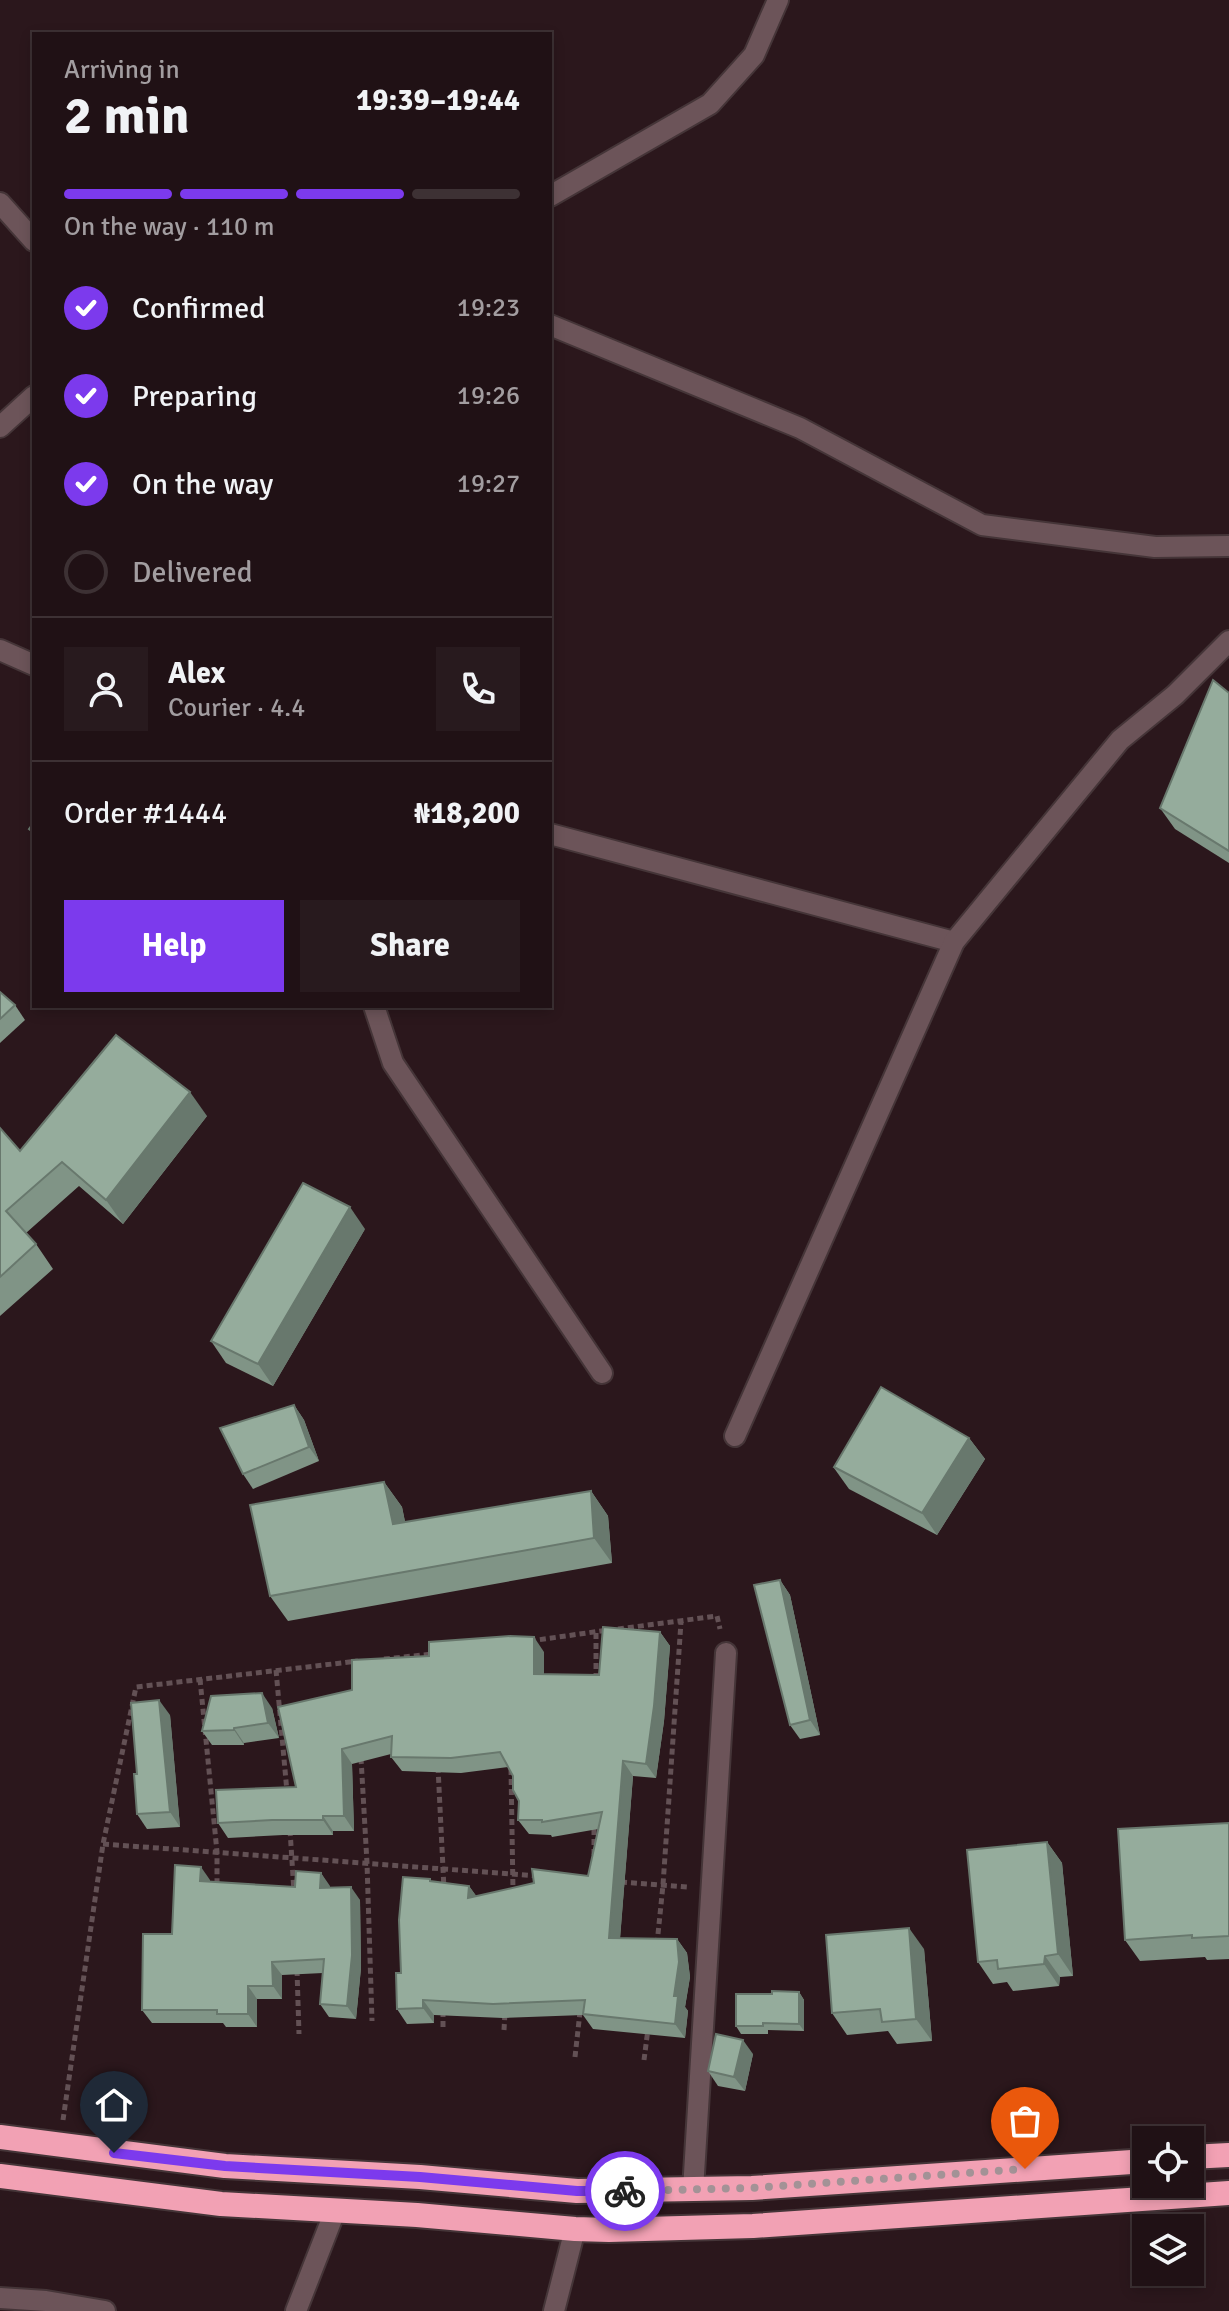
<!DOCTYPE html>
<html lang="en">
<head>
<meta charset="utf-8">
<style>
	body { margin:0; font-family:Signika,sans-serif; background:#281a1e; color:#f1f3f6; height:100vh; display:flex; flex-direction:column; font-size:30px; white-space:nowrap }
	* { box-sizing:border-box; margin:0 }
	p { font-size:26px; color:#a29da0 }
	.icon { flex:none; width:44px; height:44px; fill:none; stroke:currentColor; stroke-width:2; stroke-linecap:round; stroke-linejoin:round }
	.map { position:relative; flex:1; overflow:hidden }
	.panel { position:absolute; left:32px; top:32px; width:520px; height:976px; display:flex; flex-direction:column; background:#201115; border-radius:0px; box-shadow:0 4px 12px #0003,0 0 0 2px #3d3134 }
	.panel>* { flex:none }
	.controls { position:absolute; left:1132px; top:2126px; display:grid; gap:16px }
	.controls a { display:grid; place-items:center; width:72px; height:72px; border-radius:0px; background:#201115; box-shadow:0 4px 12px #0003,0 0 0 2px #3d3134; font-size:40px }
	.pin { position:absolute; display:grid; place-items:center; width:68px; height:68px; color:#fff; margin:-82px -34px; border-radius:50% 50% 50% 0; rotate:-45deg; box-shadow:0 0 8px #0007 }
	.pin .icon { rotate:45deg }
	.courier { position:absolute; display:grid; place-items:center; width:80px; height:80px; margin:-40px; border:6px solid #7c3aed; border-radius:50%; background:#fff; color:#222; box-shadow:0 2px 10px #0007 }
	.overview em { font-style:normal; font-weight:700 }
	.overview div { display:flex; flex-direction:column-reverse }
	.overview { display:flex; align-items:center; justify-content:space-between; height:136px; padding:0 32px }
	h1 { font-size:52px; font-weight:700; line-height:60px }
	.bar { display:grid; grid-template-columns:repeat(4,1fr); gap:12px 8px; align-content:center; height:96px; padding:0 32px }
	.bar i { height:10px; border-radius:6px; background:#3d3134 }
	.bar .active { background:#7c3aed }
	.bar p { grid-column:span 4 }
	.line { display:flex; align-items:center; gap:20px; padding:0 32px; border-top:2px solid #3d3134 }
	.line div { flex:1 }
	.round { display:grid; place-items:center; flex:none; width:84px; height:84px; border-radius:0px; background:#281a1e }
	ol { padding:0 32px; list-style:none }
	li { display:flex; align-items:center; gap:24px; height:88px }
	li p { margin-inline-start:auto }
	li .icon { padding:8px; border-radius:50%; background:#7c3aed; color:#fff; stroke-width:4 }
	li:last-child { color:#a29da0 }
	li i { width:44px; height:44px; border:4px solid #3d3134; border-radius:50% }
	.cta { display:flex; gap:16px; margin-top:auto; padding:16px 32px }
	.cta a { flex:1; height:92px; border-radius:0px; background:#7c3aed; color:#fff; font-size:32px; font-weight:700; line-height:92px; text-align:center }
	.cta a+a { background:#281a1e; color:#f1f3f6 }
	.map>svg:first-child { display:block }
</style>
</head>
<body>
<div class="map">
<svg width="1229" height="2311" viewBox="0 0 1229 2311">
	<rect width="100%" height="100%" fill="#2b171c"/>
	<g fill="none" stroke-linecap="round" stroke-linejoin="round">
		<defs>
			<g id="street">
				<polyline points="550,196 710,104 754,55 778,0"/>
				<polyline points="0,203 34,241"/>
				<polyline points="550,325 800,428 982,525 1155,547 1229,546"/>
				<polyline points="0,427 34,396"/>
				<polyline points="0,650 34,665"/>
				<polyline points="550,834 954,942"/>
				<polyline points="374,1006 393,1063 602,1373"/>
				<polyline points="735,1436 954,942 1120,740 1175,695 1229,641"/>
				<polyline points="693,2190 726,1653"/>
				<polyline points="0,2298 46,2301 105,2311"/>
				<polyline points="296,2311 335,2211"/>
				<polyline points="554,2311 575,2229"/>
			</g>
			<g id="highway">
				<polyline points="0,2137 225,2166 420,2177 577,2191 752,2188 1146,2161"/>
				<polyline points="1190,2157 1229,2155"/>
				<polyline points="0,2176 221,2204 417,2215 575,2229 609,2230 753,2226 1229,2193"/>
			</g>
		</defs>
		<use href="#street" stroke="#453538" stroke-width="24"/>
		<use href="#highway" stroke="#453538" stroke-width="28"/>
		<g stroke="#635155" stroke-width="5" stroke-dasharray="6 4" stroke-linecap="butt">
			<polyline points="618,1629 717,1616 720,1629"/>
			<polyline points="530,1641 608,1630"/>
			<polyline points="384,1659 433,1654"/>
			<polyline points="276,1670 287,1792"/>
			<polyline points="200,1679 217,1852 217,1889"/>
			<polyline points="596,1679 596,1632"/>
			<polyline points="361,1758 367,1863 372,2021"/>
			<polyline points="438,1767 444,1889"/>
			<polyline points="511,1769 513,1891"/>
			<polyline points="290,1830 294,1892"/>
			<polyline points="103,1844 539,1876"/>
			<polyline points="594,1855 594,1825"/>
			<polyline points="621,1882 687,1887"/>
			<polyline points="657,1944 663,1885 681,1622"/>
			<polyline points="297,1970 299,2034"/>
			<polyline points="443,2027 443,2011"/>
			<polyline points="504,2030 505,2012"/>
			<polyline points="575,2057 580,2012"/>
			<polyline points="644,2060 648,2029"/>
			<polyline points="63,2120 103,1844 136,1687 358,1661"/>
		</g>
		<use href="#street" stroke="#6c5459" stroke-width="20"/>
		<use href="#highway" stroke="#f2a1b4" stroke-width="24"/>
	</g>
	<g fill="#809486">
		<polygon points="1229,693 1229,863 1175,829 1160,808"/>
		<polygon points="0,992 15,1005 25,1020 0,1043"/>
		<polygon points="207,1116 123,1224 79,1186 26,1233 36,1244 53,1269 0,1316 0,1128 20,1151"/>
		<polygon points="365,1229 273,1386 226,1363 211,1341"/>
		<polygon points="294,1405 304,1420 319,1461 253,1489 243,1474"/>
		<polygon points="969,1438 985,1459 937,1535 849,1489 834,1468"/>
		<polygon points="384,1482 402,1507 405,1522 591,1491 608,1516 612,1563 288,1621 270,1596"/>
		<polygon points="780,1580 790,1595 820,1735 800,1739 790,1725"/>
		<polygon points="660,1632 670,1646 664,1721 656,1778 633,1776 620,1938 677,1939 687,1953 690,1977 685,2007 688,2011 685,2038 593,2029 583,2015 503,2018 434,2015 434,2023 407,2024 397,2009 401,1973 432,1881 469,1886 476,1896 588,1876 598,1829 552,1837 551,1835 529,1834 518,1820 519,1801 513,1776 508,1767 461,1773 402,1771 391,1757 391,1754 352,1764 354,1831 333,1831 333,1835 283,1835 228,1838 218,1823 296,1787 278,1707 544,1652 544,1675 599,1675"/>
		<polygon points="272,1708 279,1738 244,1743 244,1745 212,1745 202,1731"/>
		<polygon points="170,1715 180,1827 147,1829 137,1814 137,1774"/>
		<polygon points="1229,1823 1229,1959 1207,1960 1205,1957 1140,1961 1125,1940"/>
		<polygon points="1047,1842 1062,1863 1073,1976 1060,1977 1059,1986 1013,1991 1007,1982 993,1984 978,1962"/>
		<polygon points="321,1873 330,1888 360,1900 361,1968 356,2019 329,2017 320,2004 323,1973 282,1975 282,1999 257,1999 257,2027 226,2027 223,2023 152,2023 142,2010 172,1934 210,1880 210,1882 295,1887"/>
		<polygon points="924,1949 932,2041 897,2044 888,2031 847,2035 832,2013"/>
		<polygon points="799,1992 804,2000 804,2031 768,2030 768,2034 741,2034 736,2026"/>
		<polygon points="753,2054 745,2091 718,2086 708,2071"/>
	</g>
	<g fill="#68786d">
		<polygon points="190,1092 207,1116 123,1224 106,1200"/>
		<polygon points="350,1207 365,1229 273,1386 258,1364"/>
		<polygon points="294,1405 304,1420 319,1461 309,1447"/>
		<polygon points="969,1438 985,1459 937,1535 922,1513"/>
		<polygon points="384,1482 402,1507 411,1550 393,1524"/>
		<polygon points="591,1491 608,1516 612,1563 594,1538"/>
		<polygon points="780,1580 790,1595 820,1735 810,1720"/>
		<polygon points="660,1632 670,1646 664,1721 656,1778 646,1764"/>
		<polygon points="534,1637 544,1652 544,1689 534,1674"/>
		<polygon points="262,1693 272,1708 279,1738 268,1723"/>
		<polygon points="159,1700 170,1715 180,1827 170,1812"/>
		<polygon points="234,1728 244,1743 244,1745 234,1730"/>
		<polygon points="342,1749 352,1764 354,1831 344,1816"/>
		<polygon points="623,1761 633,1776 619,1952 609,1938"/>
		<polygon points="323,1816 333,1831 333,1835 323,1820"/>
		<polygon points="1047,1842 1062,1863 1073,1976 1058,1954"/>
		<polygon points="201,1867 210,1880 210,1894 200,1881"/>
		<polygon points="321,1873 330,1886 329,1901 320,1888"/>
		<polygon points="469,1886 480,1901 468,1898"/>
		<polygon points="351,1887 360,1900 361,1968 356,2019 347,2006"/>
		<polygon points="909,1928 924,1949 932,2041 916,2019"/>
		<polygon points="677,1939 687,1953 690,1977 685,2007 688,2011 685,2038 675,2024 674,1996"/>
		<polygon points="1045,1956 1060,1977 1059,1986 1044,1964"/>
		<polygon points="272,1962 282,1975 282,1999 273,1986"/>
		<polygon points="248,1986 257,1999 257,2027 248,2014"/>
		<polygon points="799,1992 804,2000 804,2031 799,2024"/>
		<polygon points="423,2000 434,2015 434,2023 423,2008"/>
		<polygon points="743,2040 753,2054 745,2091 734,2077"/>
	</g>
	<g fill="#95ac9c" stroke="#68786d" stroke-width="2">
		<polygon points="1213,680 1229,693 1229,851 1160,808"/>
		<polygon points="34,822 34,833 29,829"/>
		<polygon points="0,992 15,1005 0,1019"/>
		<polygon points="116,1035 190,1092 106,1200 62,1162 6,1211 36,1244 0,1277 0,1128 20,1151"/>
		<polygon points="303,1183 350,1207 258,1364 211,1341"/>
		<polygon points="881,1387 969,1438 922,1513 834,1467"/>
		<polygon points="294,1405 309,1447 243,1474 220,1428"/>
		<polygon points="384,1482 393,1524 591,1491 594,1538 270,1596 250,1505"/>
		<polygon points="780,1580 810,1720 790,1725 754,1585"/>
		<polygon points="603,1627 660,1632 654,1706 646,1764 623,1761 609,1938 677,1939 679,1962 674,1996 678,1996 675,2024 583,2014 585,2000 493,2004 423,2000 423,2008 397,2009 396,1973 401,1973 399,1920 403,1877 430,1879 430,1881 469,1886 468,1898 534,1883 532,1869 588,1876 602,1812 542,1822 542,1820 518,1820 519,1801 513,1790 513,1776 500,1752 451,1758 391,1757 392,1736 342,1749 344,1816 323,1816 323,1820 272,1820 218,1823 216,1790 296,1787 278,1707 352,1690 352,1660 429,1656 429,1642 510,1636 534,1637 534,1674 599,1675"/>
		<polygon points="262,1693 268,1723 234,1728 234,1730 202,1731 211,1696"/>
		<polygon points="159,1700 170,1812 137,1814 134,1774 137,1774 131,1703"/>
		<polygon points="1229,1823 1229,1936 1192,1938 1192,1935 1125,1940 1118,1829"/>
		<polygon points="1047,1842 1058,1954 1045,1956 1044,1964 998,1969 997,1960 978,1962 967,1850"/>
		<polygon points="175,1865 201,1867 200,1881 295,1887 296,1871 321,1873 320,1888 351,1887 352,1955 347,2006 320,2004 324,1959 272,1962 273,1986 248,1986 248,2014 217,2014 217,2010 142,2010 143,1934 172,1934"/>
		<polygon points="909,1928 916,2019 882,2022 880,2009 832,2013 826,1935"/>
		<polygon points="772,1991 799,1992 799,2024 763,2023 763,2026 736,2026 736,1994 772,1994"/>
		<polygon points="716,2034 743,2040 734,2077 708,2071"/>
	</g>
	<g fill="none" stroke-linecap="round" stroke-linejoin="round">
		<polyline stroke="#a39296" stroke-width="8" stroke-dasharray="0 14.4" points="625,2191 752,2188 1025,2169"/>
		<polyline stroke="#7c3aed" stroke-width="10" points="114,2153 225,2166 420,2177 577,2191 625,2191"/>
	</g>
</svg>
<div class="controls">
<a><svg class="icon" aria-label="locate" viewBox="0 0 24 24"><circle cx="12" cy="12" r="6"/><path d="M12 2v4M12 18v4M2 12h4M18 12h4"/></svg></a>
<a><svg class="icon" aria-label="layers" viewBox="0 0 24 24"><path d="M12 4l9 5-9 5-9-5zM3 14l9 5 9-5"/></svg></a>
</div>
<div class="pin" style="left:1025px;top:2169px;background:#ea580c"><svg class="icon" aria-label="bag" viewBox="0 0 24 24"><path d="M5 8h14l-1 12H6zM9 8a3 3 0 0 1 6 0"/></svg></div>
<div class="pin" style="left:114px;top:2153px;background:#1f2937"><svg class="icon" aria-label="home" viewBox="0 0 24 24"><path d="M3 11l9-7 9 7M6 9v11h12V9"/></svg></div>
<div class="courier" style="left:625px;top:2191px"><svg class="icon" aria-label="bike" viewBox="0 0 24 24"><circle cx="6" cy="16" r="4"/><circle cx="18" cy="16" r="4"/><path d="M6 16l4-8h5l3 8M10 8l3 8H6M13 5h3"/></svg></div>
<section class="panel">
<div class="overview"><div><h1>2 min</h1><p>Arriving in</p></div><em>19:39–19:44</em></div>
<div class="bar"><i class="active"></i><i class="active"></i><i class="active"></i><i></i><p>On the way · 110 m</p></div>
<ol>
<li><svg class="icon" aria-label="check" viewBox="0 0 24 24"><path d="M5 12l5 5 9-10"/></svg>Confirmed<p>19:23</p></li>
<li><svg class="icon" aria-label="check" viewBox="0 0 24 24"><path d="M5 12l5 5 9-10"/></svg>Preparing<p>19:26</p></li>
<li><svg class="icon" aria-label="check" viewBox="0 0 24 24"><path d="M5 12l5 5 9-10"/></svg>On the way<p>19:27</p></li>
<li><i></i>Delivered</li>
</ol>
<div class="line" style="height:144px"><a class="round"><svg class="icon" aria-label="person" viewBox="0 0 24 24"><circle cx="12" cy="8" r="4"/><path d="M4 21q1-7 8-7t8 7"/></svg></a><div><b>Alex</b><p>Courier · 4.4</p></div><a class="round"><svg class="icon" aria-label="phone" viewBox="0 0 24 24"><path d="M5 4h4l2 5-3 2q2 4 5 5l2-3 5 2v4C11 20 4 13 5 4z"/></svg></a></div>
<div class="line" style="height:104px"><div>Order #1444</div><b>₦18,200</b></div>
<div class="cta"><a>Help</a><a>Share</a></div>
</section>
</div>
</body>
</html>
